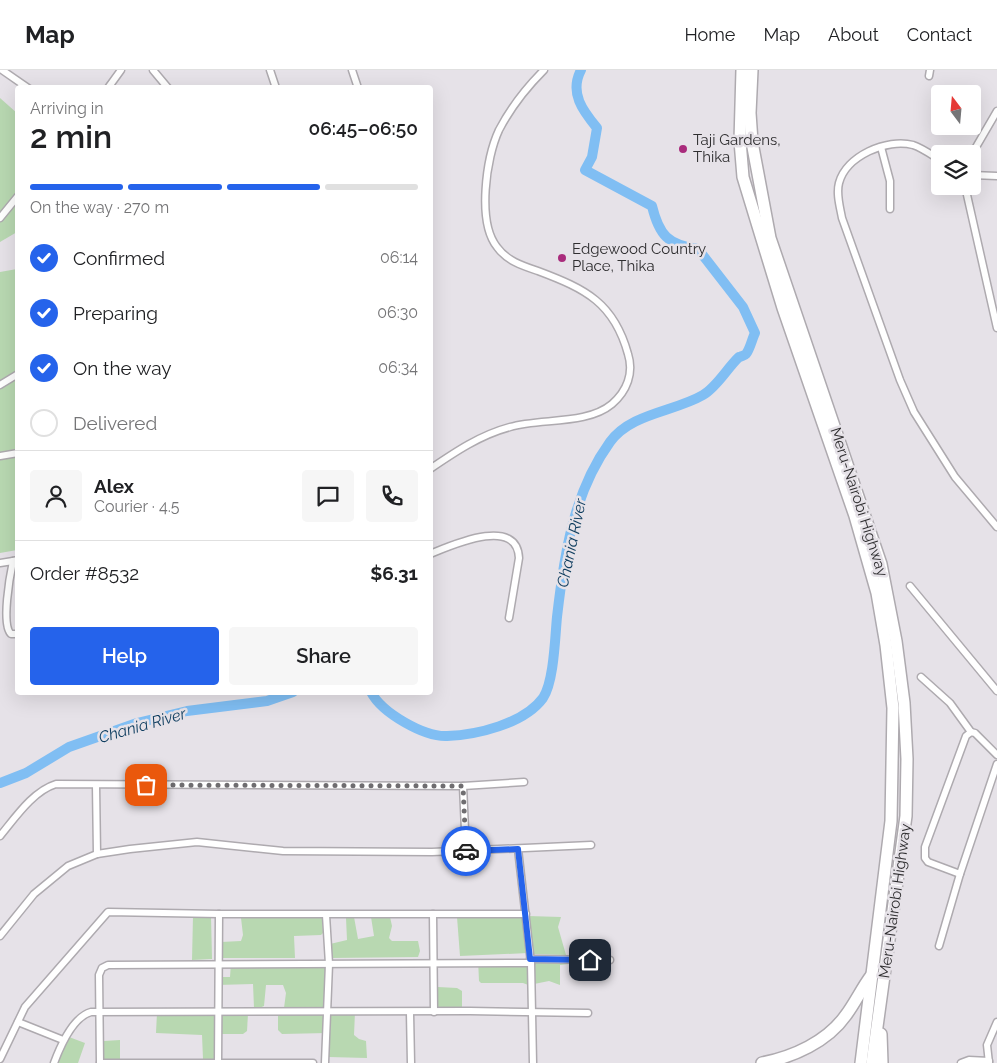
<!DOCTYPE html>
<html lang="en">
<head>
<meta charset="utf-8">
<style>
	body { margin:0; font-family:Raleway,sans-serif; background:#f6f6f6; color:#202124; height:100vh; display:flex; flex-direction:column; font-size:19px; white-space:nowrap }
	* { box-sizing:border-box; margin:0 }
	p { font-size:16px; color:#757577 }
	.icon { flex:none; width:28px; height:28px; fill:none; stroke:currentColor; stroke-width:2; stroke-linecap:round; stroke-linejoin:round }
	.map { position:relative; flex:1; overflow:hidden }
	.drawer { position:absolute; left:15px; top:15px; width:418px; height:610px; display:flex; flex-direction:column; background:#fff; border-radius:5px; box-shadow:0 5px 20px #0002 }
	.drawer>* { flex:none }
	.needle { width:32px; rotate:344deg }
	.fabs { position:absolute; left:931px; top:15px; display:grid; gap:10px }
	.fabs a { display:grid; place-items:center; width:50px; height:50px; border-radius:5px; background:#fff; box-shadow:0 5px 20px #0002; font-size:25px }
	.pin { position:absolute; display:grid; place-items:center; width:42px; height:42px; color:#fff; margin:-21px; border-radius:10px; box-shadow:0 2px 8px #0006 }
	.courier { position:absolute; display:grid; place-items:center; width:50px; height:50px; margin:-25px; border:4px solid #2563eb; border-radius:50%; background:#fff; color:#222; box-shadow:0 1px 6px #0007 }
	.head em { font-style:normal; font-weight:600 }
	.head div { display:flex; flex-direction:column-reverse }
	.head { display:flex; align-items:center; justify-content:space-between; height:85px; padding:0 15px }
	h1 { font-size:32px; font-weight:600; line-height:38px }
	.bar { display:grid; grid-template-columns:repeat(4,1fr); gap:8px 5px; align-content:center; height:60px; padding:0 15px }
	.bar i { height:6px; border-radius:4px; background:#e0e0e0 }
	.bar .active { background:#2563eb }
	.bar p { grid-column:span 4 }
	.line { display:flex; align-items:center; gap:12px; padding:0 15px; border-top:1px solid #e0e0e0 }
	.line div { flex:1 }
	.round { display:grid; place-items:center; flex:none; width:52px; height:52px; border-radius:5px; background:#f6f6f6 }
	ol { padding:0 15px; list-style:none }
	li { display:flex; align-items:center; gap:15px; height:55px }
	li p { margin-inline-start:auto }
	li .icon { padding:5px; border-radius:50%; background:#2563eb; color:#fff; stroke-width:4 }
	li:last-child { color:#757577 }
	li i { width:28px; height:28px; border:2px solid #e0e0e0; border-radius:50% }
	.button { display:flex; gap:10px; margin-top:auto; padding:10px 15px }
	.button a { flex:1; height:58px; border-radius:5px; background:#2563eb; color:#fff; font-size:20px; font-weight:600; line-height:58px; text-align:center }
	.button a+a { background:#f6f6f6; color:#202124 }
	header { display:flex; align-items:center; gap:30px; box-sizing:border-box; height:70px; padding:0 25px; background:#fff; border-bottom:1px solid #e0e0e0 }
	header strong { font-size:24px }
	nav { display:flex; gap:28px; margin-inline-start:auto; font-size:18px }
	.map>svg:first-child { display:block }
</style>
</head>
<body>
<header>
<strong>Map</strong>
<nav><a>Home</a><a>Map</a><a>About</a><a>Contact</a></nav>
</header>
<div class="map">
<svg width="997" height="993" viewBox="0 0 997 993">
	<rect width="100%" height="100%" fill="#e6e2e8"/>
	<g fill="#b8d8b1">
		<polygon points="0,28 18,44 17,162 0,172"/>
		<polygon points="17,199 17,480 0,483 0,202"/>
		<polygon points="193,846 211,846 212,889 192,890"/>
		<polygon points="528,846 561,847 558,857 566,885 532,884"/>
		<polygon points="354,847 358,869 374,866 371,847 390,847 392,856 389,868 392,871 418,871 420,881 418,887 331,888 330,874 347,870 346,848"/>
		<polygon points="457,847 524,847 528,883 460,886"/>
		<polygon points="241,848 322,848 323,863 321,865 294,866 295,888 217,888 221,872 241,871 243,865"/>
		<polygon points="580,888 578,893 560,895 560,915 549,911 534,914 532,889"/>
		<polygon points="478,889 529,889 531,916 523,913 481,913 479,911"/>
		<polygon points="327,892 328,938 284,938 286,923 283,915 266,915 264,936 257,939 254,938 253,914 217,915 216,907 230,907 231,893"/>
		<polygon points="438,917 457,918 462,921 462,937 438,939"/>
		<polygon points="327,941 327,963 282,964 278,960 278,942"/>
		<polygon points="331,941 355,942 354,965 359,969 366,971 367,988 329,987"/>
		<polygon points="157,943 216,943 217,989 203,989 202,965 156,963"/>
		<polygon points="219,943 248,944 247,961 243,964 219,964"/>
		<polygon points="69,967 85,973 78,993 57,993"/>
		<polygon points="120,970 120,989 102,990 104,971"/>
	</g>
	<g fill="none" stroke-linecap="round" stroke-linejoin="round">
		<g stroke="#80bef3" stroke-width="10">
			<path d="M371,622C382,643 424,667 447,666C476,665 524,654 543,628C554,612 555,567 557,547C564,486 573,423 610,372C631,343 674,342 703,325C717,317 728,297 739,287C740,287 745,285 746,284C750,279 752,269 755,263L743,237L698,179C668,175 659,165 652,136L585,100L592,87L597,58C583,41 569,23 581,0"/>
			<polyline points="0,713 26,703 69,677 137,653 187,641 267,631 293,622"/>
		</g>
		<defs>
			<g id="minor">
				<polyline points="2,0 28,18"/>
				<polyline points="153,0 168,18"/>
				<polyline points="270,0 276,18"/>
				<polyline points="352,0 358,18"/>
				<polyline points="929,6 930,0"/>
				<polyline points="108,18 121,0"/>
				<polyline points="881,77 890,111 890,139"/>
				<polyline points="972,84 997,41"/>
				<path d="M940,90C932,85 922,78 913,75C887,68 846,86 839,113C836,124 840,137 842,148L900,310L914,342L955,407L997,457"/>
				<polyline points="972,105 997,106"/>
				<polyline points="965,116 997,258"/>
				<polyline points="0,148 18,126"/>
				<polyline points="0,315 18,304"/>
				<polyline points="0,386 18,383"/>
				<path d="M430,399C455,382 480,365 510,357C541,348 587,355 612,334C627,321 634,303 628,284C614,233 586,219 538,201C523,196 507,191 497,177C477,152 486,88 499,60C511,37 526,18 544,0"/>
				<path d="M430,484C450,476 517,445 519,488L509,548"/>
				<path d="M18,490L13,491C10,505 1,555 11,564H18"/>
				<polyline points="0,493 13,491"/>
				<polyline points="910,516 997,621"/>
				<polyline points="921,607 950,633 971,662"/>
				<polyline points="96,715 97,784"/>
				<polyline points="463,716 524,712"/>
				<path d="M0,766C15,748 33,721 56,714L463,716L466,782"/>
				<polyline points="518,779 531,893 533,993"/>
				<polyline points="960,804 928,792 925,788 925,777 966,666 971,662 975,663 997,685"/>
				<polyline points="433,844 434,942"/>
				<polyline points="0,866 34,824 68,796 97,784 130,779 197,772 283,781 432,782 591,775"/>
				<polyline points="939,876 960,804 997,694"/>
				<polyline points="530,889 610,890"/>
				<polyline points="410,943 411,993"/>
				<polyline points="18,952 63,970"/>
				<polyline points="0,989 25,937 108,842 219,844 526,844"/>
				<path d="M54,993C60,977 73,947 91,942L470,941L588,943"/>
				<polyline points="100,993 99,905 102,898 108,895 531,893"/>
				<polyline points="100,993 313,993"/>
				<polyline points="218,993 219,844"/>
				<polyline points="325,993 329,894 326,845"/>
				<polyline points="961,993 969,990 989,991"/>
				<polyline points="989,993 987,975 997,952"/>
			</g>
			<g id="trunk">
				<polyline points="742,0 740,71 743,107 783,238 855,446 877,523 886,575 893,638 891,751 861,993"/>
				<polyline points="752,0 750,43 752,72 770,168 881,494 896,571 904,633 907,689 906,746 872,993"/>
				<polyline points="881,964 882,993"/>
				<path d="M762,993C793,987 827,972 846,945C855,933 862,918 871,906"/>
			</g>
		</defs>
		<use href="#minor" stroke="#aeaaaf" stroke-width="9"/>
		<use href="#trunk" stroke="#aeaaaf" stroke-width="14"/>
		<use href="#minor" stroke="#fff" stroke-width="6"/>
		<use href="#trunk" stroke="#fff" stroke-width="11"/>
	</g>
	<g fill="none" stroke-linecap="round" stroke-linejoin="round">
		<polyline stroke="#6f6d70" stroke-width="5" stroke-dasharray="0 9" points="146,715 463,716 466,781"/>
		<polyline stroke="#2563eb" stroke-width="6" points="466,781 518,779 530,889 590,890"/>
	</g>
	<g fill="#a92b7c" stroke="#e6e2e8" stroke-width="2">
		<circle cx="683" cy="79" r="5"/>
		<circle cx="562" cy="188" r="5"/>
	</g>
	<g text-anchor="middle" stroke-width="5" stroke-linejoin="round" paint-order="stroke">
		<g font-size="15" fill="#2f2e30" stroke="#e6e2e8" text-anchor="start">
			<text x="693" y="75">Taji Gardens,<tspan x="693" dy="17">Thika</tspan></text>
			<text x="572" y="184">Edgewood Country<tspan x="572" dy="17">Place, Thika</tspan></text>
		</g>
		<g font-size="15" fill="#2f2e30" stroke="#e6e2e8">
			<text transform="translate(859 432) rotate(72)" y="5">Meru-Nairobi Highway</text>
			<text transform="translate(895 831) rotate(-82)" y="5">Meru-Nairobi Highway</text>
		</g>
		<g font-size="16" font-style="italic" fill="#0e3d5f" stroke="#e6e2e8">
			<text transform="translate(571 473) rotate(-78)" y="6">Chania River</text>
			<text transform="translate(142 655) rotate(-16)" y="6">Chania River</text>
		</g>
	</g>
</svg>
<div class="fabs">
<a><svg class="needle" viewBox="-14 -14 28 28"><path d="M0-13l5 13h-10z" fill="#e53935"/><path d="M0 13l5-13h-10z" fill="#757577"/></svg></a>
<a><svg class="icon" aria-label="layers" viewBox="0 0 24 24"><path d="M12 4l9 5-9 5-9-5zM3 14l9 5 9-5"/></svg></a>
</div>
<div class="pin" style="left:146px;top:715px;background:#ea580c"><svg class="icon" aria-label="bag" viewBox="0 0 24 24"><path d="M5 8h14l-1 12H6zM9 8a3 3 0 0 1 6 0"/></svg></div>
<div class="pin" style="left:590px;top:890px;background:#1f2937"><svg class="icon" aria-label="home" viewBox="0 0 24 24"><path d="M3 11l9-7 9 7M6 9v11h12V9"/></svg></div>
<div class="courier" style="left:466px;top:781px"><svg class="icon" aria-label="car" viewBox="0 0 24 24"><path d="M5 17H2v-5l4-1 3-4h7l3 4 3 1v5h-3M9 17h6M6 11h13"/><circle cx="7" cy="17" r="2"/><circle cx="17" cy="17" r="2"/></svg></div>
<section class="drawer">
<div class="head"><div><h1>2 min</h1><p>Arriving in</p></div><em>06:45–06:50</em></div>
<div class="bar"><i class="active"></i><i class="active"></i><i class="active"></i><i></i><p>On the way · 270 m</p></div>
<ol>
<li><svg class="icon" aria-label="check" viewBox="0 0 24 24"><path d="M5 12l5 5 9-10"/></svg>Confirmed<p>06:14</p></li>
<li><svg class="icon" aria-label="check" viewBox="0 0 24 24"><path d="M5 12l5 5 9-10"/></svg>Preparing<p>06:30</p></li>
<li><svg class="icon" aria-label="check" viewBox="0 0 24 24"><path d="M5 12l5 5 9-10"/></svg>On the way<p>06:34</p></li>
<li><i></i>Delivered</li>
</ol>
<div class="line" style="height:90px"><a class="round"><svg class="icon" aria-label="person" viewBox="0 0 24 24"><circle cx="12" cy="8" r="4"/><path d="M4 21q1-7 8-7t8 7"/></svg></a><div><b>Alex</b><p>Courier · 4.5</p></div><a class="round"><svg class="icon" aria-label="chat" viewBox="0 0 24 24"><path d="M4 5h16v11H9l-5 4z"/></svg></a><a class="round"><svg class="icon" aria-label="phone" viewBox="0 0 24 24"><path d="M5 4h4l2 5-3 2q2 4 5 5l2-3 5 2v4C11 20 4 13 5 4z"/></svg></a></div>
<div class="line" style="height:65px"><div>Order #8532</div><b>$6.31</b></div>
<div class="button"><a>Help</a><a>Share</a></div>
</section>
</div>
</body>
</html>
